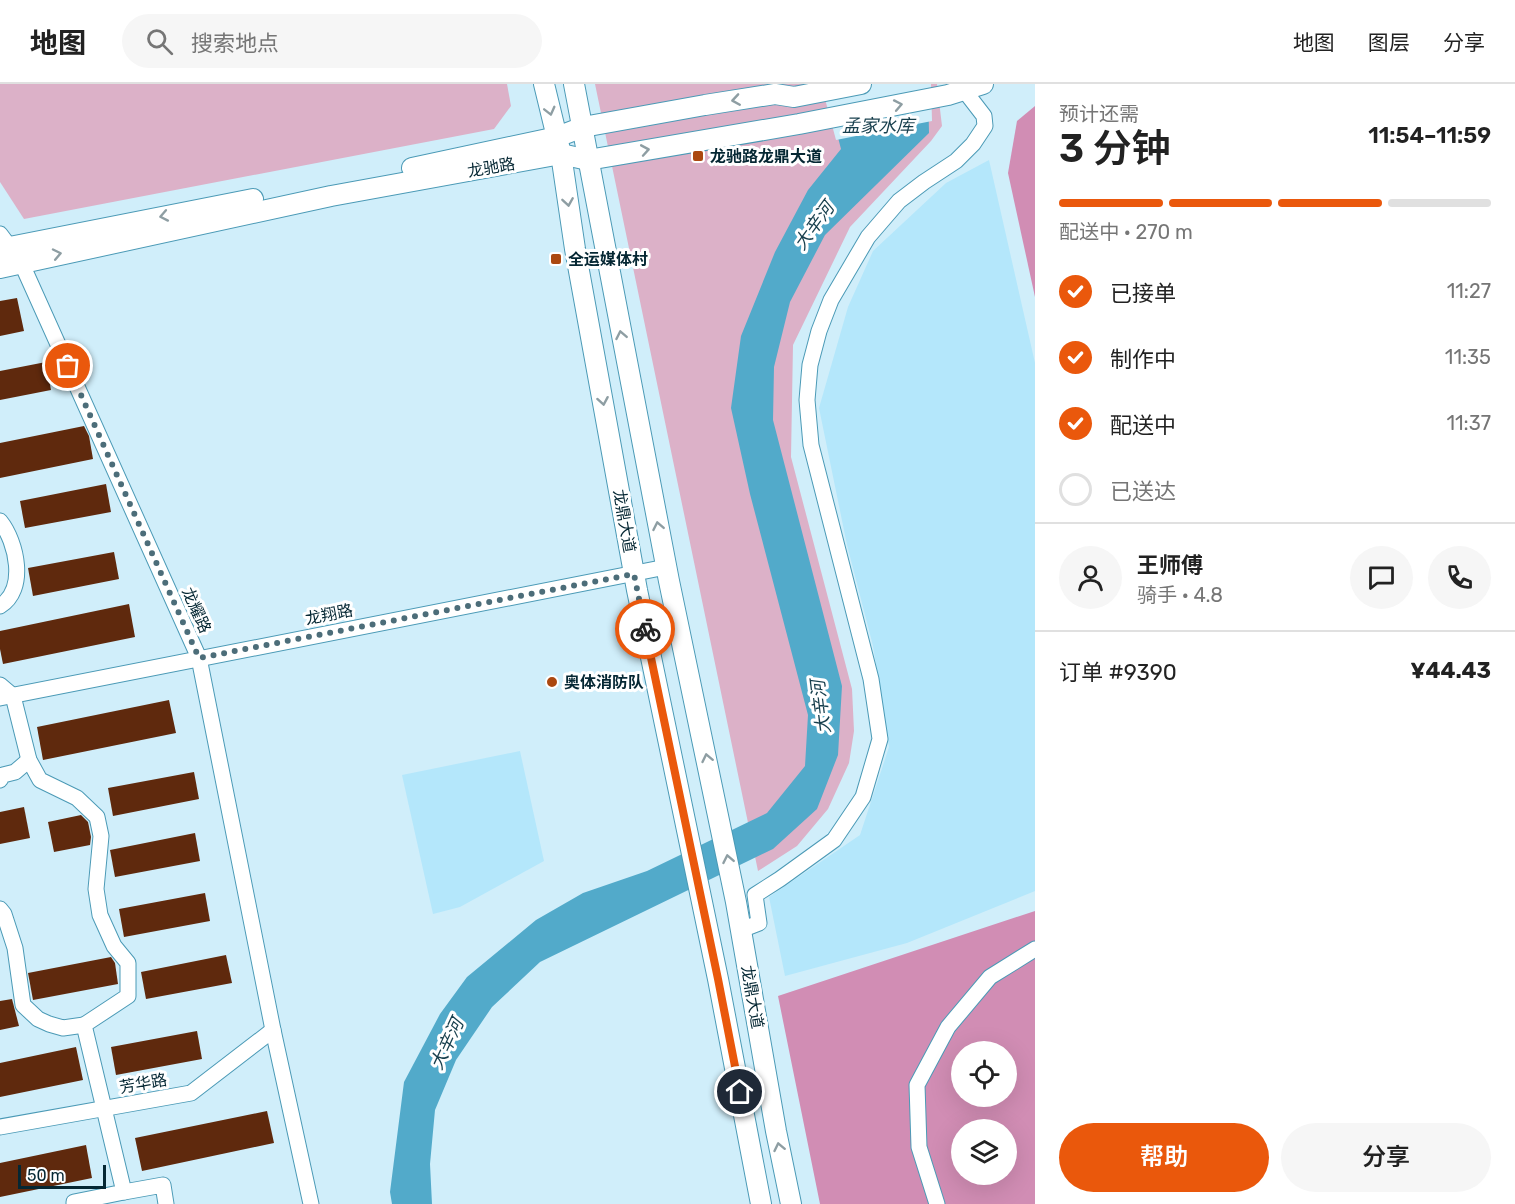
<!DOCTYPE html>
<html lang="zh">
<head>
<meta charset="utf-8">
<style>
	body { margin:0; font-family:Rubik,"Noto Sans SC",sans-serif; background:#f6f6f6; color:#222; height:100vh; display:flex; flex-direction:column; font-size:22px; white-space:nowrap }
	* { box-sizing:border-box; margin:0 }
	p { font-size:20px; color:#767676 }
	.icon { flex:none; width:33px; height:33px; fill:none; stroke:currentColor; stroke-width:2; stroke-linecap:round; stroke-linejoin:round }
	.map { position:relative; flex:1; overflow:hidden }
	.sheet { display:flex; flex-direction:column; background:#fff; width:480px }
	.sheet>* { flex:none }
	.controls { position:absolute; left:951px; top:957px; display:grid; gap:12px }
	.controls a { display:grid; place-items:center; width:66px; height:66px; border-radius:50%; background:#fff; box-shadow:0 6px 24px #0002; font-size:30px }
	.scale { position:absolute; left:18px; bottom:15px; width:88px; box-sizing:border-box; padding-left:6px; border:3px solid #052733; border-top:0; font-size:16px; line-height:21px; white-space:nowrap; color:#052733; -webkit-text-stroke:4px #fff; paint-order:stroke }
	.pin { position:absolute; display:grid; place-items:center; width:51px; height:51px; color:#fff; margin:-26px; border:3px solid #fff; border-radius:50%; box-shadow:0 2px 6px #0007 }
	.courier { position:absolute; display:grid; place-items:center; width:60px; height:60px; margin:-30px; border:4px solid #ea580c; border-radius:50%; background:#fff; color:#222; box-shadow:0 2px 8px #0007 }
	.head em { font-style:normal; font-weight:600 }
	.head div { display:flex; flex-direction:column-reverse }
	.head { display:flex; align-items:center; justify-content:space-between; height:102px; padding:0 24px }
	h1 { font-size:39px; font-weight:600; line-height:45px }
	.bar { display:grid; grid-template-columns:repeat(4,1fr); gap:9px 6px; align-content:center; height:72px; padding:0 24px }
	.bar i { height:8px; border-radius:4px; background:#e0e0e0 }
	.bar .on { background:#ea580c }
	.bar p { grid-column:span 4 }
	.line { display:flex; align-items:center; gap:15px; padding:0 24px; border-top:2px solid #e0e0e0 }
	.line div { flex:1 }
	.round { display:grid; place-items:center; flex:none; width:63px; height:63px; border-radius:32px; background:#f6f6f6 }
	ol { padding:0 24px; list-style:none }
	li { display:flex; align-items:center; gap:18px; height:66px }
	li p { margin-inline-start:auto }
	li .icon { padding:6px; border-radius:50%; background:#ea580c; color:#fff; stroke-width:4 }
	li:last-child { color:#767676 }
	li i { width:33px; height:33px; border:3px solid #e0e0e0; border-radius:50% }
	.button { display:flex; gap:12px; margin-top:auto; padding:12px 24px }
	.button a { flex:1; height:69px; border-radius:36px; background:#ea580c; color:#fff; font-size:24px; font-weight:600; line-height:69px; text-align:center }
	.button a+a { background:#f6f6f6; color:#222 }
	header { display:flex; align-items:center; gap:36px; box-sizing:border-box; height:84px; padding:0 30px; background:#fff; border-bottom:2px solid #e0e0e0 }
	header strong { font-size:28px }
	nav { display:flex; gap:33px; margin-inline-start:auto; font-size:21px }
	.search { width:420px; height:54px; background:#f6f6f6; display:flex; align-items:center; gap:15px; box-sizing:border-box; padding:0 21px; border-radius:33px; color:#767676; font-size:22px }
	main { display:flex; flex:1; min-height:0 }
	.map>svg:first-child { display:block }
</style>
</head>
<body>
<header>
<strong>地图</strong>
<div class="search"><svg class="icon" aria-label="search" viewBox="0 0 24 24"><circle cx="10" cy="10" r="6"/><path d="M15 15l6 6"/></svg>搜索地点</div>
<nav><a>地图</a><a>图层</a><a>分享</a></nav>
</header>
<main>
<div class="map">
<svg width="1035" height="1120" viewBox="0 0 1035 1120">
	<rect width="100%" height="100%" fill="#d0eefa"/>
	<g fill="#b4e7fb">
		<polygon points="989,76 1035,279 1035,807 907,859 785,892 769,813 860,751 889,663 873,562 847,461 819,324 848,223 873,167 946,99"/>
		<polygon points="520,667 544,777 460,823 433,830 402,691"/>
	</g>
	<g fill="#dcb1c8">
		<polygon points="0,0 507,0 511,22 494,45 24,135 0,98"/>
		<polygon points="595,0 937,0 942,42 931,57 850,143 793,261 791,373 852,605 854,647 849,679 828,725 797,762 758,787"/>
	</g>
	<g fill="#d18db4" fill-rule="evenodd">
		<polygon points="1035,22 1035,213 1008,89 1017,37"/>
		<path d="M1035,827V1120H820L778,912ZM962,968H1006V1012H962ZM962,1046H1006V1090H962Z"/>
	</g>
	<polygon fill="#52aaca" points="824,0 928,0 929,49 825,151 790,218 774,283 773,336 842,602 838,671 817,725 773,765 540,878 492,923 456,976 435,1026 430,1080 432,1120 392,1120 390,1108 404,998 440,930 467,893 536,836 583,809 647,787 767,729 805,682 808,631 750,410 731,324 741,252 775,168 808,106 841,65"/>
	<polygon fill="#d0eefa" points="821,0 931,0 932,37 836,56"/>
	<g fill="#5f290d">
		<polygon points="17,214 24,247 0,252 0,217"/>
		<polygon points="46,278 51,306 0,316 0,287"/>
		<polygon points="84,342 89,352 93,375 0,394 0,359"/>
		<polygon points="106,400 111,428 25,444 20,417"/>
		<polygon points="114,468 119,495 33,512 28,484"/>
		<polygon points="129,520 135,553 3,580 0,565 0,547"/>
		<polygon points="169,616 176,649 43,676 37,643"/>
		<polygon points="194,688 199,715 113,732 108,704"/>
		<polygon points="24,723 30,754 0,760 0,728"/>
		<polygon points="81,731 88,738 91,753 90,761 54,768 48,738"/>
		<polygon points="195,749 200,777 115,793 110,766"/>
		<polygon points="205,809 210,837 124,853 119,825"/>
		<polygon points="226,871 232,899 146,915 141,888"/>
		<polygon points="111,873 115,879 118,900 33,916 28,889"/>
		<polygon points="12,915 19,942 0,946 0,917"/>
		<polygon points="197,947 202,975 116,991 111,963"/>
		<polygon points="76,963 83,996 0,1013 0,979"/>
		<polygon points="267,1027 274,1059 142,1087 135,1054"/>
		<polygon points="86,1061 92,1094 0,1113 0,1079"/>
	</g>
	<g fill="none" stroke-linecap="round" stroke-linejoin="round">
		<defs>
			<g id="minor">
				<polyline points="0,150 21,178 199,574 273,946 311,1120"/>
				<path d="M0,437C17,458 27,506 0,522"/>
				<polyline points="0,601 13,612 29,676 40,696 77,714 97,733 101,752 96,805 100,831 114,862 128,879 128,912 84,941 124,1108 74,1118 74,1120"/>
				<polyline points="0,614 666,483"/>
				<polyline points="0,696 3,691 15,688 29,676"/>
				<polyline points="0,825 4,830 15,864 23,921 38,935 49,940 63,944 84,941"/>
				<polyline points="741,846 759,839 755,811 780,795 834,756 863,713 880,655 871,595 811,361 807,316 810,281 819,247 831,216 868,153 899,117 924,98 956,77 973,60 985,42 984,32 964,6"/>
				<polyline points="0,1043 191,1009 273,946"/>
				<polyline points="124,1108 163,1101 166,1120"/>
				<polyline points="937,1120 919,1063 917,1001 948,943 990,893 1035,865"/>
			</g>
			<g id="major">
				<polyline points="544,0 561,70 575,165 637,506 718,895 761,1120"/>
				<polyline points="574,0 669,497 736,818 776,1047 791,1120"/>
				<polyline points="412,84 557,53 583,43 705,21 775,10 794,13 861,0"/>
				<polyline points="0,165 253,115"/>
				<polyline points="0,184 331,112 561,70 588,76 799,40 948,11 983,0"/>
			</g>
		</defs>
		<use href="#minor" stroke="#4b9ab6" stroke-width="17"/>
		<use href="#major" stroke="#4b9ab6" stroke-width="22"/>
		<use href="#minor" stroke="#fff" stroke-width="15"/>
		<use href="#major" stroke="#fff" stroke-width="20"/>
	</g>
	<defs><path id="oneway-chevron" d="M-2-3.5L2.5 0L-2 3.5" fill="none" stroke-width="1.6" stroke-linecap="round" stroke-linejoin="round" transform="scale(1.5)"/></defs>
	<g stroke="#8e9ea3">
		<use href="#oneway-chevron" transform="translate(736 16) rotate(171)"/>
		<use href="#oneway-chevron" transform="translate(898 21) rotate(-11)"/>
		<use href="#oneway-chevron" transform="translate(550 27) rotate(76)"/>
		<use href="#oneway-chevron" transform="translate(645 66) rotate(-10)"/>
		<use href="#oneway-chevron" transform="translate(568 118) rotate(81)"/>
		<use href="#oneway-chevron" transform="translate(164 132) rotate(169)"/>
		<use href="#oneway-chevron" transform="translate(57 170) rotate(-12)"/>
		<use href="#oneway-chevron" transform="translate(621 251) rotate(-101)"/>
		<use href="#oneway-chevron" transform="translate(603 317) rotate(80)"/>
		<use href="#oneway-chevron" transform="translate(658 442) rotate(-101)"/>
		<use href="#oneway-chevron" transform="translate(707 674) rotate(-102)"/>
		<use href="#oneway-chevron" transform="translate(728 775) rotate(-101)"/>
		<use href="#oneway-chevron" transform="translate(779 1063) rotate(-102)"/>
	</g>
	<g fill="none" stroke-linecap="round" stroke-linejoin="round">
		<polyline stroke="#4c6d79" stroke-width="6" stroke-dasharray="0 10.8" points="68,282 199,574 634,490 645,545"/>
		<polyline stroke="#ea580c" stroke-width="8" points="645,545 718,895 740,1008"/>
	</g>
	<g fill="#ab4810" stroke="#fff" stroke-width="2">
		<rect x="692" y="66" width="12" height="12" rx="3"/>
		<rect x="550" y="169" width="12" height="12" rx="3"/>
		<circle cx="552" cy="598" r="6"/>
	</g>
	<g text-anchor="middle" stroke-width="6" stroke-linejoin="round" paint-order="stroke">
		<g font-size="16" font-weight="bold" fill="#052733" stroke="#fff" text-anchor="start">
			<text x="710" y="78">龙驰路龙鼎大道</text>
			<text x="568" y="181">全运媒体村</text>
			<text x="564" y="604">奥体消防队</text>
		</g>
		<g font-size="16" fill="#052733" stroke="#fff">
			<text transform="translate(491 83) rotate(-10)" y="6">龙驰路</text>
			<text transform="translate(625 437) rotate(80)" y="6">龙鼎大道</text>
			<text transform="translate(197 526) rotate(66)" y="6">龙耀路</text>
			<text transform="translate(329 530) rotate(-11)" y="6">龙翔路</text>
			<text transform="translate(753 913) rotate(80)" y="6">龙鼎大道</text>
			<text transform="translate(143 999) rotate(-10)" y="6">芳华路</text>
		</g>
		<g font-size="18" font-style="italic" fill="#163e4c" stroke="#fff">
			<text x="878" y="48">孟家水库</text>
			<text transform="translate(814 142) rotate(-54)" y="6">大辛河</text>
			<text transform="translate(821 623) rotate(-97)" y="6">大辛河</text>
			<text transform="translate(447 960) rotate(-65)" y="6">大辛河</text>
		</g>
	</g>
</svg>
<div class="controls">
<a><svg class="icon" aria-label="locate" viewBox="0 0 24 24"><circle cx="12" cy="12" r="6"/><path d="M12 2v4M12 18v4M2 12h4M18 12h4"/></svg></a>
<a><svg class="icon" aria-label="layers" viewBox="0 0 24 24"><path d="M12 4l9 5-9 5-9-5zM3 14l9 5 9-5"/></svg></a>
</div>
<div class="scale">50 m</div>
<div class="pin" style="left:68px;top:282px;background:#ea580c"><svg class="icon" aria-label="bag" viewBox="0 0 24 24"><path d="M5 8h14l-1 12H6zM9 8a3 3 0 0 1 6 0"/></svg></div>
<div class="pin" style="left:740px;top:1008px;background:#1f2937"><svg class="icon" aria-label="home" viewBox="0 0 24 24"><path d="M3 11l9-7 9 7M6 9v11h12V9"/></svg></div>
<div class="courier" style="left:645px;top:545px"><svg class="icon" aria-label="bike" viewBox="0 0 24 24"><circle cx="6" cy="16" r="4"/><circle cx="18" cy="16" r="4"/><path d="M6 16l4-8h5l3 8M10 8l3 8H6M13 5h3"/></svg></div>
</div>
<section class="sheet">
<div class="head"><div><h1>3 分钟</h1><p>预计还需</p></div><em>11:54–11:59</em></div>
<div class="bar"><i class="on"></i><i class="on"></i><i class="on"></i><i></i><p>配送中 · 270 m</p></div>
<ol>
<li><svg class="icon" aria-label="check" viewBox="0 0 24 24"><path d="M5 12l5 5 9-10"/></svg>已接单<p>11:27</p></li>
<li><svg class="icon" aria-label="check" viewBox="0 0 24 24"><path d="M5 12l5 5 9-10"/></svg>制作中<p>11:35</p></li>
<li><svg class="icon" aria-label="check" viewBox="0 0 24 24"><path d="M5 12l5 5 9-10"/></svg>配送中<p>11:37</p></li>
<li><i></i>已送达</li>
</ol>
<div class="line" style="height:108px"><a class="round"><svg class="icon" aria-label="person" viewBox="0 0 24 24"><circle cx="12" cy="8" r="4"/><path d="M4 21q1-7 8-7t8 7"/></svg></a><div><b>王师傅</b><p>骑手 · 4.8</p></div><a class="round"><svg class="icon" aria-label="chat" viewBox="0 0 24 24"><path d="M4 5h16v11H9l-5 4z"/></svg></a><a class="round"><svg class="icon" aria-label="phone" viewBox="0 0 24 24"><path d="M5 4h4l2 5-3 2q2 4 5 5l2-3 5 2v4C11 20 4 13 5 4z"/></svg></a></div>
<div class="line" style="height:78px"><div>订单 #9390</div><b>¥44.43</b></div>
<div class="button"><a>帮助</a><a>分享</a></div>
</section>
</main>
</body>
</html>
